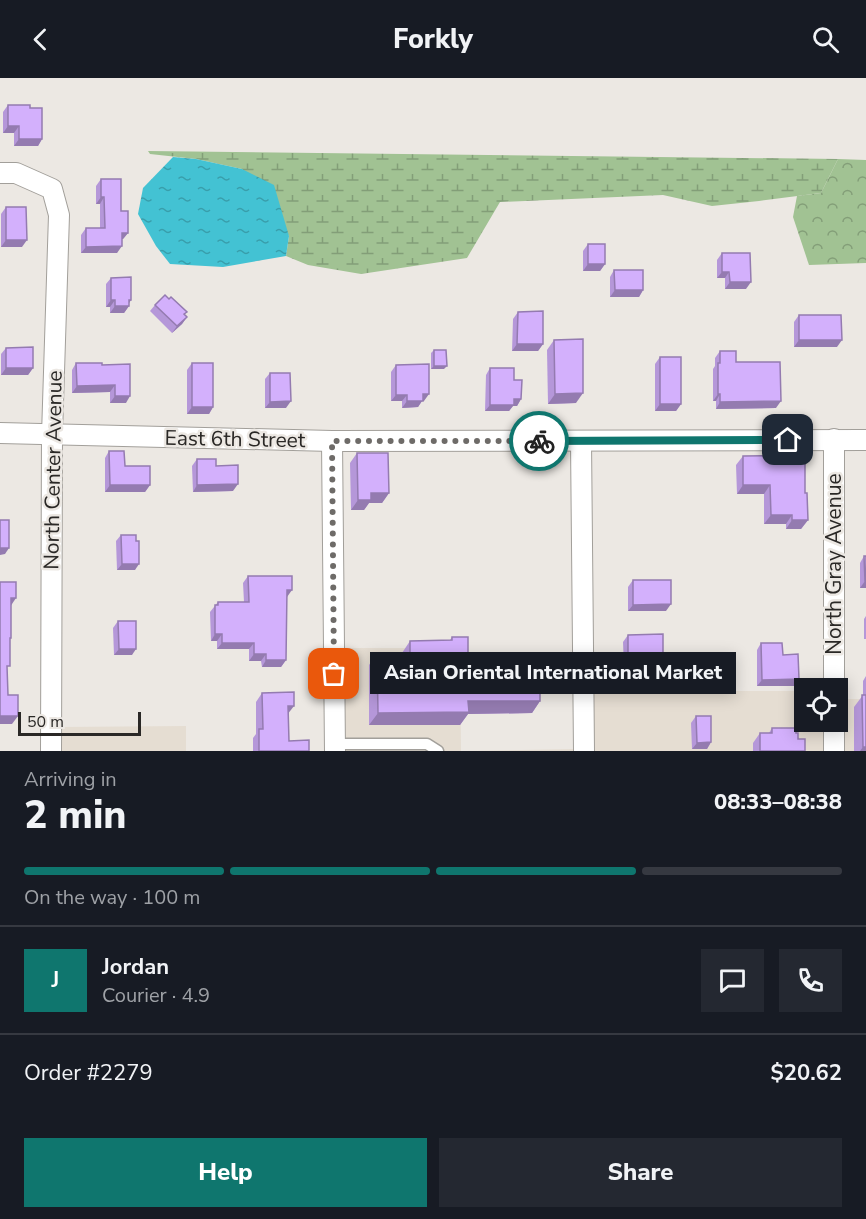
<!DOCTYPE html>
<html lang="en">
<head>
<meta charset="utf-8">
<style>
	body { margin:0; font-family:"Nunito Sans",sans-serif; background:#242831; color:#f1f3f6; height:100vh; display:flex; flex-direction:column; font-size:22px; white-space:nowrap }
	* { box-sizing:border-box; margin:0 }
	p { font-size:20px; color:#9ea1a6 }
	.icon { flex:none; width:33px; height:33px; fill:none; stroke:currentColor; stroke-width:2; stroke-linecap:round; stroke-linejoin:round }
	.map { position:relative; height:673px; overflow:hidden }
	.drawer { display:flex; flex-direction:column; background:#171b24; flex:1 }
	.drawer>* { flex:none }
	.fabs { position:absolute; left:794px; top:600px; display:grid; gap:12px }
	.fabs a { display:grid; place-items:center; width:54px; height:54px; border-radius:0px; background:#171b24; box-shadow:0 3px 15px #0003; font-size:30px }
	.scale { position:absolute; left:18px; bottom:15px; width:123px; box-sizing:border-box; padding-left:6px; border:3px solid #2a2826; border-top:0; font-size:16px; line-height:21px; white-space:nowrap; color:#2a2826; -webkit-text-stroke:4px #ece8e3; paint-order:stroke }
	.pin { position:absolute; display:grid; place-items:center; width:51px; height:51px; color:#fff; margin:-26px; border-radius:12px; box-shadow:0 3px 9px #0006 }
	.courier { position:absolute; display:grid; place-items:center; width:60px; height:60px; margin:-30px; border:4px solid #0f766e; border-radius:50%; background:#fff; color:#222; box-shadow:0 2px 8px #0007 }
	.bubble { position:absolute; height:42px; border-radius:0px; background:#171b24; box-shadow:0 3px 15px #0003; font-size:20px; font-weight:800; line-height:42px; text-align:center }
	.overview em { font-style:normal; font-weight:800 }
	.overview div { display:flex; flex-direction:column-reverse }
	.overview { display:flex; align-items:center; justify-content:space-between; height:102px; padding:0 24px }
	h1 { font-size:39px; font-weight:800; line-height:45px }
	.bar { display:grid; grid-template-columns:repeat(4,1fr); gap:9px 6px; align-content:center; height:72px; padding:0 24px }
	.bar i { height:8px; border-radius:4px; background:#363941 }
	.bar .on { background:#0f766e }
	.bar p { grid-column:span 4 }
	.line { display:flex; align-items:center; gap:15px; padding:0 24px; border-top:2px solid #363941 }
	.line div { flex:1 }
	.round { display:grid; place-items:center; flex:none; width:63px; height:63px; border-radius:0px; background:#242831 }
	.cta { display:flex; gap:12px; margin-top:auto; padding:12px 24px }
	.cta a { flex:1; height:69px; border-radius:0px; background:#0f766e; color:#fff; font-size:24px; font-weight:800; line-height:69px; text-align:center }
	.cta a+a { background:#242831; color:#f1f3f6 }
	header { display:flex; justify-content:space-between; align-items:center; height:78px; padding:0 24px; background:#171b24; font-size:27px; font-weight:800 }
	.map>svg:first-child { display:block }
</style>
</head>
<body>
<header><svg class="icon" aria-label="back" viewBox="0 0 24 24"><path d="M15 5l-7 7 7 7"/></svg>Forkly<svg class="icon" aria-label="search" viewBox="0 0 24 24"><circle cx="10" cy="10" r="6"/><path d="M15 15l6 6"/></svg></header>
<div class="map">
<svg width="866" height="673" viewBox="0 0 866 673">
	<defs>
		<pattern id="forest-crowns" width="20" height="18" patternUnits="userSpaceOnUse" patternTransform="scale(1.5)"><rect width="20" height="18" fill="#a1c293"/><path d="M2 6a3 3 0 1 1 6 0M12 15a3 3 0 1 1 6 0" fill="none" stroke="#839e78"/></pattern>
		<pattern id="wetland-marsh" width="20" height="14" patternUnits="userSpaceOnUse" patternTransform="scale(1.5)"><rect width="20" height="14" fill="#a1c293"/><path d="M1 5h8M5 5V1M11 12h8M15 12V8" fill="none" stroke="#839e78"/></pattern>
		<pattern id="water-ripples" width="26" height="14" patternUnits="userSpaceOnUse" patternTransform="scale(1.5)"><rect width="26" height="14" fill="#43c2d3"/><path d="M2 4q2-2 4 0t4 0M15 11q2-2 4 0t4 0" fill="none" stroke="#389eab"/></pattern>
	</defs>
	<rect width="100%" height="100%" fill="#ece8e3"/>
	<g fill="#e5ddd2">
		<polygon points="341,570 460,570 461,673 575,671 575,673 344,673"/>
		<polygon points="590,613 804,613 804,644 826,644 826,673 591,673"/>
		<polygon points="840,621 866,621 866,673 841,673"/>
		<polygon points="186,648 186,673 59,673 59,649"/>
	</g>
	<polygon fill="url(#forest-crowns)" points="838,81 866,82 866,185 809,187 793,139 797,118 821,115"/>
	<polygon fill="url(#wetland-marsh)" points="148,73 838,81 821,115 759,123 712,128 663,117 500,124 467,180 361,196 308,187 286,178 289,158 242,91 196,81 150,76"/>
	<polygon fill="url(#water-ripples)" points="173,79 196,81 242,91 274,107 289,158 286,178 223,189 170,186 156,168 138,136 143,110"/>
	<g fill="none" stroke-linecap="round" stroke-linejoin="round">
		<defs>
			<polyline id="service" points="335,666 427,666 438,673"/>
			<g id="minor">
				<polyline points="0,95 16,95 52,111 59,137 52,357 51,673"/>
				<polyline points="0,355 332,363 866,362"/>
				<polyline points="834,361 834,610"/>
				<polyline points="332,363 335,673"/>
				<polyline points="581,363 584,673"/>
				<polyline points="834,644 834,673"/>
			</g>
		</defs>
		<use href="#service" stroke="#a29f9a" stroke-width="13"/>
		<use href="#minor" stroke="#a29f9a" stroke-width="22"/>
		<use href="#service" stroke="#fff" stroke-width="10"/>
		<use href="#minor" stroke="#fff" stroke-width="20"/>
	</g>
	<g fill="#b597d9">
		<polygon points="8,27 30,30 42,61 38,68 14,68 14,55 3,55 3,34"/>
		<polygon points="101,101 121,133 128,155 123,161 122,161 117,175 81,175 81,157 86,150 100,150 100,126 96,126 96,108"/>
		<polygon points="6,129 22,169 1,169 1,136"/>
		<polygon points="588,166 605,186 600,193 583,193 583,173"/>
		<polygon points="722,175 746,211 725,211 725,200 717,200 717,182"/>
		<polygon points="614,192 643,212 639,219 610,219 610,199"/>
		<polygon points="111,200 131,222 129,225 129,228 124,235 110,235 110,229 106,229 106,206"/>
		<polygon points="169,221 187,234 184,237 187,239 182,246 172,255 150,233 155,227"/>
		<polygon points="518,234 543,266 538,273 512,273 513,241"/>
		<polygon points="799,237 837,269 794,269 794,244"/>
		<polygon points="554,262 576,325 548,326 547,272"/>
		<polygon points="6,270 33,290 28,297 1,297 1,276"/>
		<polygon points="434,272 444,291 431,291 431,275"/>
		<polygon points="720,273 736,284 776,330 716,331 716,323 713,323 713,291 715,288 715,280"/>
		<polygon points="660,279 681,326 676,333 655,333 655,286"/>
		<polygon points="76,285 102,287 126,325 110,325 110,314 72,315 72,292"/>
		<polygon points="192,285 213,329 209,336 187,336 187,292"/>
		<polygon points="396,287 424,323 422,323 418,329 402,330 402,323 391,323 391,294"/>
		<polygon points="490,290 514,302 521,321 517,328 513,328 509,333 485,333 486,297"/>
		<polygon points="270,295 286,330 265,330 265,301"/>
		<polygon points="109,373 125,388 150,407 145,414 105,414 105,380"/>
		<polygon points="357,375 389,415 382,425 369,425 364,432 351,432 350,385"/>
		<polygon points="743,378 805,415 808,442 801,451 786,451 786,446 764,446 764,416 737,416 736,387"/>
		<polygon points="197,381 216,388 233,413 193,414 192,388"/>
		<polygon points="121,457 136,463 135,492 117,492 116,463"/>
		<polygon points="864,478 866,478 866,510 860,510 860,485"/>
		<polygon points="248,498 287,519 286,582 281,589 262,589 261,583 249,583 249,571 217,571 217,563 211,563 210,534 218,524 244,524 243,505"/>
		<polygon points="633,502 666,533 628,533 628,509"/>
		<polygon points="866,538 866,561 864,561 864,541"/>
		<polygon points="118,543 132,577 114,577 113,550"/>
		<polygon points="628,557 658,589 624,589 623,564"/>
		<polygon points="452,559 468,597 501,597 501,593 510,581 532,596 540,623 532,635 468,636 460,647 369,647 369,587 377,575 402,575 410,563 450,562"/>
		<polygon points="761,565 783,577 799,601 794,608 757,608 757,572"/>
		<polygon points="866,598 866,673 854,673 854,629 863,617 863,603"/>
		<polygon points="262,615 289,635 289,663 309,673 253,673 253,660 256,656 256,624"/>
		<polygon points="696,638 711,664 707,671 692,671 691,645"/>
		<polygon points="772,650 796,655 805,673 753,673 753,665 760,655 769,655"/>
	</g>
	<g fill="#947bb0">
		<polygon points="8,48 19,48 14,55 3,55"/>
		<polygon points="19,61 42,61 38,68 14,68"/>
		<polygon points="101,119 104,119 100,126 96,126"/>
		<polygon points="122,155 128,155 123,161 117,161"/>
		<polygon points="6,162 27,162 22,169 1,169"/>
		<polygon points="122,168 117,175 81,175 86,169"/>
		<polygon points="588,186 605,186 600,193 583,193"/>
		<polygon points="722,194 729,194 725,200 717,200"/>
		<polygon points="730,204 751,204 746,211 725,211"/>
		<polygon points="615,212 643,212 639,219 610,219"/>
		<polygon points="111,222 115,222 110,229 106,229"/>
		<polygon points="129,222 131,222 127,228 129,228 124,235 110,235 115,228"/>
		<polygon points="187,239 182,246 172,255 177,248"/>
		<polygon points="799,262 842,262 837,269 794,269"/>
		<polygon points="517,266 543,266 538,273 512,273"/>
		<polygon points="434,288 447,288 444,291 431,291"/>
		<polygon points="6,290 33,290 28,297 1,297"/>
		<polygon points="115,307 110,314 72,315 77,308"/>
		<polygon points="583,315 576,325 548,326 555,316"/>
		<polygon points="423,316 429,316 424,323 422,323 418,329 402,330 407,323"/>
		<polygon points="718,316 720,316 716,323 713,323"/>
		<polygon points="396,317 407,317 402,323 391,323"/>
		<polygon points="115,318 130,318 126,325 110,325"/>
		<polygon points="514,321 521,321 517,328 513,328 509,333 485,333 490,327"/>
		<polygon points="291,323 286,330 265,330 270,324"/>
		<polygon points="781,323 776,330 716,331 720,324"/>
		<polygon points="660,326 681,326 676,333 655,333"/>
		<polygon points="192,329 213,329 209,336 187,336"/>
		<polygon points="238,406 233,413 193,414 197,407"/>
		<polygon points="110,407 150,407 145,414 105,414"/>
		<polygon points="743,407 770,407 764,416 737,416"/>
		<polygon points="371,415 389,415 382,425 369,425 364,432 351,432 358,422"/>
		<polygon points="771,437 792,437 786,446 764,446"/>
		<polygon points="792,442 808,442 801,451 786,451"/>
		<polygon points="0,470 9,470 5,476 0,477"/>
		<polygon points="122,486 139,486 135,492 117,492"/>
		<polygon points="865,503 866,503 866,510 860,510"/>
		<polygon points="287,512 292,512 287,519"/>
		<polygon points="11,520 16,520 10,529"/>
		<polygon points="671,526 666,533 628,533 633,527"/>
		<polygon points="215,556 222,556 217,563 211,563"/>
		<polygon points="222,565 254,565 249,571 217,571"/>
		<polygon points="119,571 136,571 132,577 114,577"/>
		<polygon points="254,576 266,576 261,583 249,583"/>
		<polygon points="266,582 286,582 281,589 262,589"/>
		<polygon points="663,582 658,589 624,589 628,583"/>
		<polygon points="799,601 794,608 757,608 762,602"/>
		<polygon points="468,623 540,623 532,635 468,636 460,647 369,647 378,635"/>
		<polygon points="288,628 294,628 287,637"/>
		<polygon points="0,638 18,638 12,646 0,646"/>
		<polygon points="711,664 707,671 692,671 697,665"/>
		<polygon points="863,669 866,669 866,673 860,673"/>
	</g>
	<g fill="#d3b0fc" stroke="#947bb0" stroke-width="1.5">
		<polygon points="8,27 30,27 30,30 42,30 42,61 19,61 19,48 8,48"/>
		<polygon points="101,101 121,101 121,133 128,133 128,155 122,155 122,168 86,169 86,150 105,150 104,119 101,119"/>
		<polygon points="6,129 26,129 27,162 6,162"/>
		<rect x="588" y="166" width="17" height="20"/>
		<polygon points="722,175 750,175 751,204 730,204 729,194 722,194"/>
		<polygon points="614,192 643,192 643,212 615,212"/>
		<polygon points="131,199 131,222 129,222 129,228 115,228 115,222 111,222 111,200"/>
		<polygon points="165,217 169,221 171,219 187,234 184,236 187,239 177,248 155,227"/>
		<polygon points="543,233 543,266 517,266 518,234"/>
		<polygon points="799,237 841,237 842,262 799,262"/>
		<polygon points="583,261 583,315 555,316 554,262"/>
		<polygon points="33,269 33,290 6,290 6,270"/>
		<polygon points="434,272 446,272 447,288 434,288"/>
		<polygon points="720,273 736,273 736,284 780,284 781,323 720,324 720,316 718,316 718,285 720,285"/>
		<rect x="660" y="279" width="21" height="47"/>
		<polygon points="76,285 102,285 102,287 130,286 130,318 115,318 115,307 77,308"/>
		<rect x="192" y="285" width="21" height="44"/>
		<polygon points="429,286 429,316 423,316 423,323 407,323 407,317 396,317 396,287"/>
		<polygon points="490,290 514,290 514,302 522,302 521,321 514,321 514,327 490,327"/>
		<polygon points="270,295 290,295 291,323 270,324"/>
		<polygon points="109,373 124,373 125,388 150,388 150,407 110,407"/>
		<polygon points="357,375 388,375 389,415 371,415 371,422 358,422"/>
		<polygon points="805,377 805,415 807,415 808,442 792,442 792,437 771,437 770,407 743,407 743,378"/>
		<polygon points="197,381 216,381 216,388 238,387 238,406 197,407"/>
		<rect x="0" y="442" width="9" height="28"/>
		<polygon points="121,457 136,457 136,463 139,463 139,486 122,486"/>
		<polygon points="864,478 866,478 866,503 865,503"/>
		<polygon points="248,498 292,498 292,512 287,512 286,582 266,582 266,576 254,576 254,565 222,565 222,556 215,556 215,527 218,527 218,524 249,524"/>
		<polygon points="633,502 671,502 671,526 633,527"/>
		<polygon points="0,504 16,504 16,520 11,520 11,560 10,560 10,588 7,588 8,617 18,617 18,638 0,638"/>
		<polygon points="118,543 136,543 136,571 119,571"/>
		<polygon points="663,556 663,582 628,583 628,557"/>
		<polygon points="452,559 468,559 468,597 510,597 510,581 531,581 532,596 540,596 540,623 468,623 469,634 378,635 377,575 410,575 410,563 452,562"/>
		<polygon points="761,565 782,565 783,577 798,576 799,601 762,602"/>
		<polygon points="294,614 294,628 288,628 289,663 309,662 309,673 259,673 259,651 263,651 262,615"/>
		<polygon points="862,617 866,617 866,669 863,669"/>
		<polygon points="696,638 711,638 711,664 697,665"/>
		<polygon points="772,650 796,650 796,655 798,655 798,661 805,661 805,673 760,673 760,655 772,655"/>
	</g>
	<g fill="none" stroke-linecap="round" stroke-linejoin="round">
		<polyline stroke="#6e6b68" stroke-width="6" stroke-dasharray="0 10.8" points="334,596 332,363 539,363"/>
		<polyline stroke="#0f766e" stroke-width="8" points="539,363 788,362"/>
	</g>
	<g text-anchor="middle" stroke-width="5" stroke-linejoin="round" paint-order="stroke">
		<g font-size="21" fill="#2a2826" stroke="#ece8e3">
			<text transform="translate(235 361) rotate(1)" y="7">East 6th Street</text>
			<text transform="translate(53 392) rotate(-89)" y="7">North Center Avenue</text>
			<text transform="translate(834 486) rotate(-90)" y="7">North Gray Avenue</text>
		</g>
	</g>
</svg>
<div class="fabs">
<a><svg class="icon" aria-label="locate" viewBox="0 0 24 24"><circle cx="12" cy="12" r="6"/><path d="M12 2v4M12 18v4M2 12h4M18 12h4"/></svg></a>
</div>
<div class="scale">50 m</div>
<div class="pin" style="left:334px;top:596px;background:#ea580c"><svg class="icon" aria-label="bag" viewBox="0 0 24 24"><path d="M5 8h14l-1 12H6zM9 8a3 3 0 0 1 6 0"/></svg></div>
<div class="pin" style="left:788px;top:362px;background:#1f2937"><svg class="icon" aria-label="home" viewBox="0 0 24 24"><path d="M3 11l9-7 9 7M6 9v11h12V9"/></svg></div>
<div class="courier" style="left:539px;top:363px"><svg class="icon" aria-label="bike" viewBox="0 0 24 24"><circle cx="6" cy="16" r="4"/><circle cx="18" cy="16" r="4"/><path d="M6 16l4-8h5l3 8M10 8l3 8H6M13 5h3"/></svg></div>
<div class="bubble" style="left:370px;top:574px;width:366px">Asian Oriental International Market</div>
</div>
<section class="drawer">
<div class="overview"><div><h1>2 min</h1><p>Arriving in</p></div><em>08:33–08:38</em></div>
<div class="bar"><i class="on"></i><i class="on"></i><i class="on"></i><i></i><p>On the way · 100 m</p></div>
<div class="line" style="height:108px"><b class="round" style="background:#0f766e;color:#fff">J</b><div><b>Jordan</b><p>Courier · 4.9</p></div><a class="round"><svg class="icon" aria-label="chat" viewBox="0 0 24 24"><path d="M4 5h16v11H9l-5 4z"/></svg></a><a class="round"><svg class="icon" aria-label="phone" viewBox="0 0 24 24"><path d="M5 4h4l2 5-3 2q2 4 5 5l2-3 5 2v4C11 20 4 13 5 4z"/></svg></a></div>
<div class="line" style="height:78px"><div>Order #2279</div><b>$20.62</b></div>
<div class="cta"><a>Help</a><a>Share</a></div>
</section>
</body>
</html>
